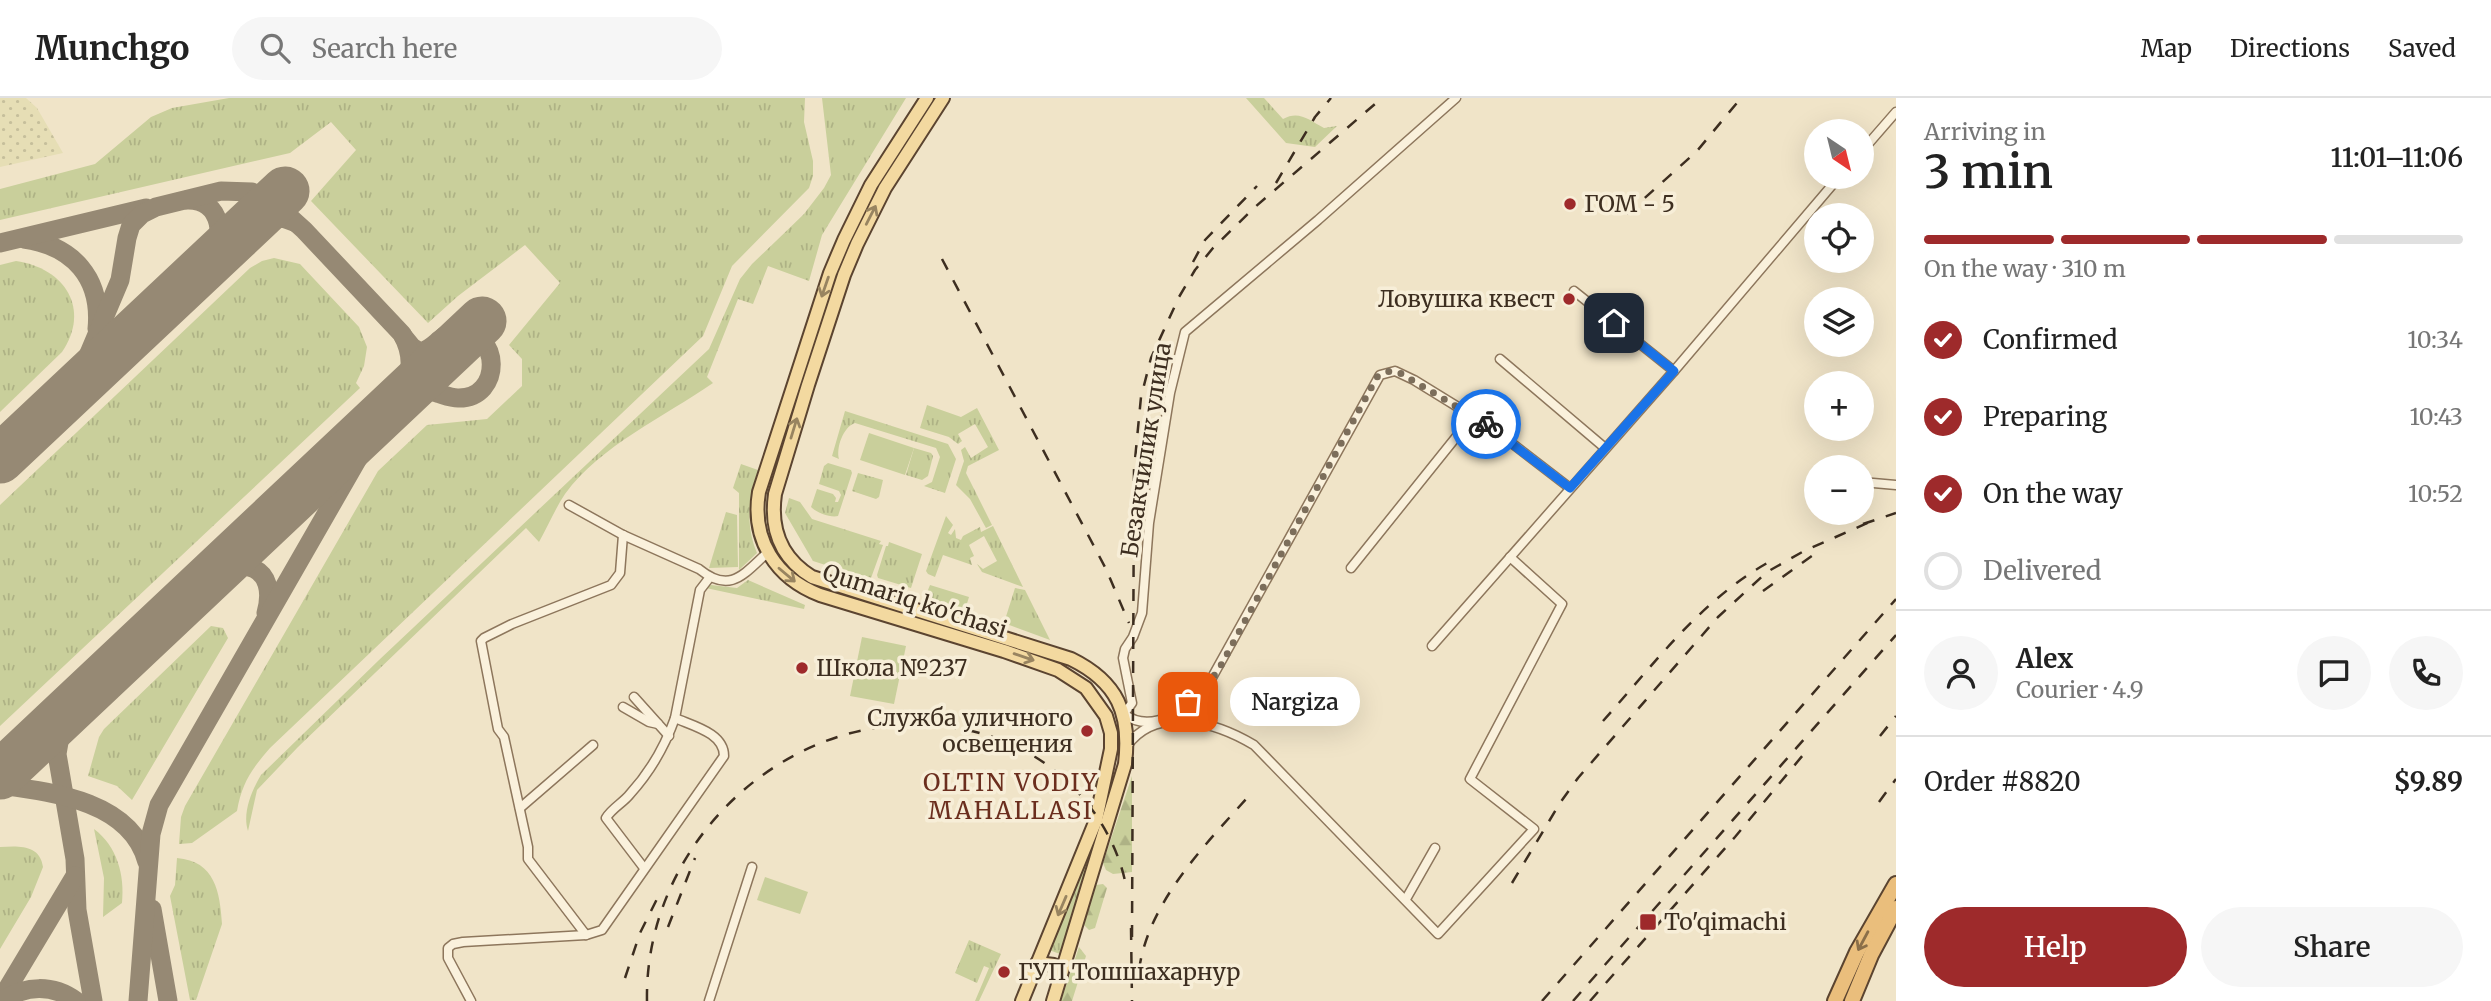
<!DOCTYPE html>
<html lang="en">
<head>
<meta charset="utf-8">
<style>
	body { margin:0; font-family:Merriweather,serif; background:#f6f6f6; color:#222; height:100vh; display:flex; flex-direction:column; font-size:26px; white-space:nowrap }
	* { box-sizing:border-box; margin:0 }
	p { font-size:23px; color:#767676 }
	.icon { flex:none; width:38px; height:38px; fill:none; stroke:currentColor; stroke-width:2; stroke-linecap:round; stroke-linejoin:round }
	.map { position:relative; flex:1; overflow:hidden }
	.sheet { display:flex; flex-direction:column; background:#fff; width:595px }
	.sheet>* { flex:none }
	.needle { width:46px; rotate:145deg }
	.controls { position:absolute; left:1804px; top:21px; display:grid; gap:14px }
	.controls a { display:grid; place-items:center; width:70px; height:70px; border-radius:50%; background:#fff; box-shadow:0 7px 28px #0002; font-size:35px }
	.pin { position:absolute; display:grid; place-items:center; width:60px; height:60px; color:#fff; margin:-30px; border-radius:14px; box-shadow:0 4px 10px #0006 }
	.courier { position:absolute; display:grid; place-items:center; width:70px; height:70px; margin:-35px; border:5px solid #1a73e8; border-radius:50%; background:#fff; color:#222; box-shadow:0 2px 9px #0007 }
	.bubble { position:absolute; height:49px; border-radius:24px; background:#fff; box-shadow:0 7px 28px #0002; font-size:23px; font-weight:600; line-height:49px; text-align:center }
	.summary em { font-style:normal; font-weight:600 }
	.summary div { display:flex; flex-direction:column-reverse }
	.summary { display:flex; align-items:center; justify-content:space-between; height:119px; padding:0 28px }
	h1 { font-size:46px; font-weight:600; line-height:52px }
	.bar { display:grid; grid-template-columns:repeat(4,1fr); gap:10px 7px; align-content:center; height:84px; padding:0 28px }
	.bar i { height:9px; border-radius:5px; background:#e0e0e0 }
	.bar .current { background:#9e2a2b }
	.bar p { grid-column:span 4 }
	.line { display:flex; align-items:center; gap:18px; padding:0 28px; border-top:2px solid #e0e0e0 }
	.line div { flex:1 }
	.round { display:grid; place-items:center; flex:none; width:74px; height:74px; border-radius:37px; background:#f6f6f6 }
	ol { padding:0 28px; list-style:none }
	li { display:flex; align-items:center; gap:21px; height:77px }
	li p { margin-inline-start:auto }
	li .icon { padding:7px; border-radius:50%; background:#9e2a2b; color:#fff; stroke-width:4 }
	li:last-child { color:#767676 }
	li i { width:38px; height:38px; border:4px solid #e0e0e0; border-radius:50% }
	.primary-button { display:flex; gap:14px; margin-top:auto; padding:14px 28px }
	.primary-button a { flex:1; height:80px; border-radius:42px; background:#9e2a2b; color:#fff; font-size:28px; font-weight:600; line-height:80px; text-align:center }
	.primary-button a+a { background:#f6f6f6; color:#222 }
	header { display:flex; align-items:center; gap:42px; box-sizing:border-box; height:98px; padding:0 35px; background:#fff; border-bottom:2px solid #e0e0e0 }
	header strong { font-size:33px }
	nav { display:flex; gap:38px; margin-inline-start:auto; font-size:24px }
	.search { width:490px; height:63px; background:#f6f6f6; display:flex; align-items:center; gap:18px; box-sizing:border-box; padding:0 24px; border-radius:38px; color:#767676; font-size:26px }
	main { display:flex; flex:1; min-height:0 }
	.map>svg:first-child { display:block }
</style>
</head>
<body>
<header>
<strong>Munchgo</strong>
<div class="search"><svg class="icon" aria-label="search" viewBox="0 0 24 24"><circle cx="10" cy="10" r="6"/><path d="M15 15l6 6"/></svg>Search here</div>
<nav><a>Map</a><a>Directions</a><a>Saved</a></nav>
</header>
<main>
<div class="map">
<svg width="1896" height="903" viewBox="0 0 1896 903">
	<defs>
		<pattern id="farmland-dots" width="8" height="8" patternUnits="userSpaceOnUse" patternTransform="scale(1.75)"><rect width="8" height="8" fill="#e6deb5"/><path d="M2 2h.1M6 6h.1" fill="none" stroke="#c6bf9b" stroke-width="1.8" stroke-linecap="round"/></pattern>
		<pattern id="grass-tufts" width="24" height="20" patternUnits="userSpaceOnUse" patternTransform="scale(1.75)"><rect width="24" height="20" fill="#c9cf9b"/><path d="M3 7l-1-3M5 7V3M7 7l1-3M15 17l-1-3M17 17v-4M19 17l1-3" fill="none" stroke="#aeb285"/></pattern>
		<pattern id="forest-firs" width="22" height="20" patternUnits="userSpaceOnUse" patternTransform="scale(1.75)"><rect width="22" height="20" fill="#c9cf9b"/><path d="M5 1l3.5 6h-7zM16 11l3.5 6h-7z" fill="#aeb285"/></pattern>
	</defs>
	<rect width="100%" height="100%" fill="#f0e4c8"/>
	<polygon fill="url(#farmland-dots)" points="0,0 26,0 37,10 63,55 0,69"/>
	<g fill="url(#grass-tufts)">
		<path d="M229,0H805L804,24L813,63V78L809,90L732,168L703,238L270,650C251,672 242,685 237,713L192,745L179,746L181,719L185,708L378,373L427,327L487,321L522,288V261L509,247L560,185L525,147L458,198L428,225L311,103L356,52L331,24L290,55L0,122V91L95,66L151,19L172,10Z"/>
		<path d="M822,0H906L822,137L809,183L768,168L753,206L738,201L707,279L713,285C664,319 601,347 565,396C555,411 548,428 539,444L526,430L298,649L257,692L248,733C242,715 252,692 261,677L379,562L709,251L740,181L752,166L804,116L824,90L831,77Z"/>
		<path d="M1246,0H1264L1283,21C1299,12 1309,22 1324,30L1337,28L1315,49L1286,45Z"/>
		<polygon points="274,160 300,166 359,229 367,249 364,268 356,285 360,290 0,628 0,407 250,170 262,163"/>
		<path d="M16,163C65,170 91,211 62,254L0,314V167Z"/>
		<polygon points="927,307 961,319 977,310 999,352 968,368 966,375 992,427 986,430 970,401 956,387 964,363 961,352 965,349 971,360 988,349 975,326 958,336 962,343 958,346 949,339 920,330"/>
		<path d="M845,313L948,346L956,361L945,395L924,388L932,384L940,359L936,350L855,325C843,329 836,350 839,361L832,358Z"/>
		<polygon points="914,350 931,355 933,358 928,378 922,382 906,377"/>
		<path d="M828,365L851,372L852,375L838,418C831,420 817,415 811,409L817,391L833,396L836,400L835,404H838L841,397L839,393L819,386L824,368Z"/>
		<path d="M741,366L758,372C749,401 745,427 757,455L739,472V395L733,390Z"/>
		<polygon points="858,375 883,382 879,399 876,401 852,393"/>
		<polygon points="789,400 800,404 812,421 881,443 879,446 883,447 871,480 864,477 863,479 813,463 785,415"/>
		<polygon points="726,414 737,417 738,469 709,470"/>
		<polygon points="946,418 953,427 948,435 951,437 955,431 956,440 961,442 963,438 980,429 981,434 993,428 1023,489 982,474 977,466 983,471 997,463 984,438 969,447 974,458 970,460 972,467 943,457 935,479 928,476 926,473"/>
		<polygon points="889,444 922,456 911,490 878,480 877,477 886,448 888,448"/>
		<polygon points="748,482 805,507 804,511 706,490 711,487 737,490"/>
		<polygon points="930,487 969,499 965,512 927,501 926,497"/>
		<polygon points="1015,490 1025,492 1050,542 1004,525"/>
		<polygon points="211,528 223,530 228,540 132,702 117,688 88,678 99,639 104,631"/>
		<path d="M94,731C117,748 125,777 122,805L103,819L104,780Z"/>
		<path d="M0,749C18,748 40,746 43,769L31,799L0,851Z"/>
		<polygon points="1090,756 1092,757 1060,856 1049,852"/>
		<path d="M177,760C215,763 220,794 222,826L196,902H190L170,798L175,787Z"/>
		<polygon points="969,842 1001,856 979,903 975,903 989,870 984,868 977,885 955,875"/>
	</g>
	<g fill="url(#forest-firs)">
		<polygon points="1132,678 1132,774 1113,776 1106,772 1103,765"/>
		<polygon points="1103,786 1107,790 1095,830 1089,832 1084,827 1096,787"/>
		<polygon points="1079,849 1086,858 1072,903 1061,903"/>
	</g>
	<g fill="#c9cf9b">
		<polygon points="869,335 914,350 905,377 860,362"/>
		<polygon points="862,539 906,548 894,606 850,598"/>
		<polygon points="765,779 808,794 800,816 757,802"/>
	</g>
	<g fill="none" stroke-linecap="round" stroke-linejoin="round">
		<g stroke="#968974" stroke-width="19">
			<path d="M186,102C223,100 228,144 206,167"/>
			<path d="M241,134C257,121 274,115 294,124"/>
			<path d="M24,141C73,148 102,180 97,231"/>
			<polyline points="0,145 146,110"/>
			<path d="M403,238L412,249L420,254C435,251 440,235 457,234C502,231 503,301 458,300C451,300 444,297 437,295C420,291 414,284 411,267"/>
			<path d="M74,291L120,182L127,140L131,127L142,116L156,109L221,93L252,94L273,104L304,132L402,236C416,261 411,283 394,306"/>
			<path d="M207,482C241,455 279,468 266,515"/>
			<polyline points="78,604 62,627 57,656 75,761 77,812 93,903"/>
			<path d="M0,687C52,694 131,703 147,764"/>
			<polyline points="152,811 168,903"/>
			<polyline points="0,903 75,778"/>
			<path d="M2,903C25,887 53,886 76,903"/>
			<polyline points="138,903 151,736 159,707 383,317"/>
		</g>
		<g stroke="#968974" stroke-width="49">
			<polyline points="0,361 285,93"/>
			<polyline points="0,677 482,223"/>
		</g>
		<defs>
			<g id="minor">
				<path d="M1456,0L1318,122L1185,234L1170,295L1149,425L1142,515L1133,539L1125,551L1123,560L1132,605L1124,616C1153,638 1190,609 1209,585L1380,277L1395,273L1414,282L1492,330L1570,390"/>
				<polyline points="1862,53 1896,14"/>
				<polyline points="1574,193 1674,273"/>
				<polyline points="1500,261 1605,350"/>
				<polyline points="1862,384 1896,387"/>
				<path d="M569,407L623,437L699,471C730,496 743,477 767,455"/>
				<polyline points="1351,470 1473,318"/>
				<polyline points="1432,548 1674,273 1839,79"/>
				<polyline points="634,599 669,638"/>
				<polyline points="623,609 649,624 658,626"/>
				<path d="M1127,648C1157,606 1217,625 1254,647L1438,836L1534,731L1470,681L1562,506L1510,459"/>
				<polyline points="520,710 593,647"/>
				<path d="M644,770L606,720C612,710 623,705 630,696C650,674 665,648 675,620L700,492L710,479"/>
				<polyline points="1406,801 1435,750"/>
				<polyline points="586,837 528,761 528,749 504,639 498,631 481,543 484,540 512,526 611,487 620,475 623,437"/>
				<path d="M471,903L448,860V850L453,846L463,844L586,837L602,832L724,658C724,635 693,628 675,620"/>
				<polyline points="709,903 752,769"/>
			</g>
			<g id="primary">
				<path d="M927,0L871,87L844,142L830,175L759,394C751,442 776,480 820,497L1004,553L1058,572L1086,590L1106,618L1111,635V651L1096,722L1022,903"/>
				<path d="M943,0L885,90L857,146L844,177L808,287L775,396C770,431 781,460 812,479L1071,561C1118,584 1131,616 1125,666L1053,903"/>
				<polyline points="1037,865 1054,867 1061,878"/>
			</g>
			<g id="trunk">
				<polyline points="1835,903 1857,854 1896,786"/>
				<polyline points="1852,903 1871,857 1896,810"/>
			</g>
		</defs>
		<use href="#minor" stroke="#8d765c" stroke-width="11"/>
		<use href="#primary" stroke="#5b4430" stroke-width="16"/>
		<use href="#trunk" stroke="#5b4430" stroke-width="18"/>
		<use href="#minor" stroke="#faf1dc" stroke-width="8"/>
		<use href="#primary" stroke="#f3d9a0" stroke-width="12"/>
		<use href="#trunk" stroke="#eabe7c" stroke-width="14"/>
		<g stroke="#3d2e20" stroke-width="2.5" stroke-dasharray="12 12" stroke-linecap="butt">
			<polyline points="1276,85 1315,19 1331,0"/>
			<polyline points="1627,116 1697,53 1741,0"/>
			<polyline points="942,161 1106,471 1129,525"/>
			<polyline points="1193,164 1205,142 1257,88"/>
			<polyline points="1863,426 1896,415"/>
			<polyline points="1763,493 1816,455"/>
			<path d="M1603,623C1654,566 1701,502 1769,464"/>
			<polyline points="1880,638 1896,618"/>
			<polyline points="1879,704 1896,681"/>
			<polyline points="1512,785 1560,705 1578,680 1718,519 1767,474 1804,453 1872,423"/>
			<polyline points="668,829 695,760"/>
			<polyline points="1131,830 1132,903"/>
			<polyline points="1132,839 1134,372 1141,299 1151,260 1179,199 1195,172 1213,150 1255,109 1382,0"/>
			<path d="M1139,872C1148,805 1204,748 1247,700"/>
			<polyline points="625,880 640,835 658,799"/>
			<path d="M647,903C644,744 789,607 949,629C996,635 1037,654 1071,687C1098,714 1119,750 1126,788"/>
			<polyline points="1542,903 1896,501"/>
			<polyline points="1573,903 1896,537"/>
			<polyline points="1590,903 1735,739 1803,657"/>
		</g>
	</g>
	<defs><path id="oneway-shaft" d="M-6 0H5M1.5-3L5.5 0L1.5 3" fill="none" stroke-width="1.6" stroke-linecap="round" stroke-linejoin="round" transform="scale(1.75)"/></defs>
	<g stroke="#988460">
		<use href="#oneway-shaft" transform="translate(871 117) rotate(-63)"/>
		<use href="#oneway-shaft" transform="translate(825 189) rotate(109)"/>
		<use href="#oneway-shaft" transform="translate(794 330) rotate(-73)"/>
		<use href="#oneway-shaft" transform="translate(787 477) rotate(40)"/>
		<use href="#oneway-shaft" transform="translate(1024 559) rotate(19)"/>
		<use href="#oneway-shaft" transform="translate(1062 808) rotate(113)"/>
	</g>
	<use stroke="#8b6f49" href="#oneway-shaft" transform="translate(1863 843) rotate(118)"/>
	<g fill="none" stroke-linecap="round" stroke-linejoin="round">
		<polyline stroke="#7c6e5b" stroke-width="7" stroke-dasharray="0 12.6" points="1188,604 1205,590 1219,571 1377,279 1390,273 1400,275 1486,326"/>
		<polyline stroke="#1a73e8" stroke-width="9" points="1486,326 1570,390 1674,273 1614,225"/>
	</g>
	<g fill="#9e2a2b" stroke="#f7eed8" stroke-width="2.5">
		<circle cx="1570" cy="106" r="7"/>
		<circle cx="1569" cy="201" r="7"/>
		<circle cx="802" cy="570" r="7"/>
		<circle cx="1087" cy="633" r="7"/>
		<rect x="1639" y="815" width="18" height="18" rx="3.5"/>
		<circle cx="1004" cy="874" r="7"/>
	</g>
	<g text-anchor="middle" stroke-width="7" stroke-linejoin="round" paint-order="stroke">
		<g font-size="23" fill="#3d2e20" stroke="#f7eed8" text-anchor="start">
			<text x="1584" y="114">ГОМ - 5</text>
			<text x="1555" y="209" text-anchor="end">Ловушка квест</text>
			<text x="816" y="578">Школа №237</text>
			<text x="1073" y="628" text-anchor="end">Служба уличного<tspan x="1073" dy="26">освещения</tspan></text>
			<text x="1664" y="832">To'qimachi</text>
			<text x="1018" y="882">ГУП Тошшахарнур</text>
		</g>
		<g font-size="23" fill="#3d2e20" stroke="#f7eed8">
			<text transform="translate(1146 352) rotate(-81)" y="8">Безакчилик улица</text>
			<text transform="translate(915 503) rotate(18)" y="8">Qumariq ko'chasi</text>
		</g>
		<g font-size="24" letter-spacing="2" fill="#6b2e1e" stroke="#f7eed8">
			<text x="1011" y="693">OLTIN VODIY<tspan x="1011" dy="28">MAHALLASI</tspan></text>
		</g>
	</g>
</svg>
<div class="controls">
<a><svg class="needle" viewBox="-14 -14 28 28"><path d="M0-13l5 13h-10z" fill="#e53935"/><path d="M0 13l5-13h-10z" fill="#767676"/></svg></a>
<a><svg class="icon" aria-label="locate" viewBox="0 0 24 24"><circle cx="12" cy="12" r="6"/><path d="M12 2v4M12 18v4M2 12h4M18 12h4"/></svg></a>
<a><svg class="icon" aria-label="layers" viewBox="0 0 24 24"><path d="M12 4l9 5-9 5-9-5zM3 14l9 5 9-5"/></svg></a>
<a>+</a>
<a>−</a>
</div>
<div class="pin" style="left:1188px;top:604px;background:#ea580c"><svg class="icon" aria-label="bag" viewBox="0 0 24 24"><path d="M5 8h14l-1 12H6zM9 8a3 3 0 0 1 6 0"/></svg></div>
<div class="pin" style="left:1614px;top:225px;background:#1f2937"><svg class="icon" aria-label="home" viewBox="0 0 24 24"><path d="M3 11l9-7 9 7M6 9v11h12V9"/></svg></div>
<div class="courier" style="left:1486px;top:326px"><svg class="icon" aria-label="bike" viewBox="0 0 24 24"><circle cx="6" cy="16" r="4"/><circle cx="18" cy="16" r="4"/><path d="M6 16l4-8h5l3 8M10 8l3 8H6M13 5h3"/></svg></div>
<div class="bubble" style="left:1230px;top:579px;width:130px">Nargiza</div>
</div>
<section class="sheet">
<div class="summary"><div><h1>3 min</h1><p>Arriving in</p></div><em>11:01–11:06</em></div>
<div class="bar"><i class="current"></i><i class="current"></i><i class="current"></i><i></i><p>On the way · 310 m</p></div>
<ol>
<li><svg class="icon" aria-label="check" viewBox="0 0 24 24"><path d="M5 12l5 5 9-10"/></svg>Confirmed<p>10:34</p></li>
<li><svg class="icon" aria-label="check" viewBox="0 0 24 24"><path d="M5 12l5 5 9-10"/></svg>Preparing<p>10:43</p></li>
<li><svg class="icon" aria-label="check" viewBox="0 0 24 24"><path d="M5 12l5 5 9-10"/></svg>On the way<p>10:52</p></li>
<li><i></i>Delivered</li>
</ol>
<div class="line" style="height:126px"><a class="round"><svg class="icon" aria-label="person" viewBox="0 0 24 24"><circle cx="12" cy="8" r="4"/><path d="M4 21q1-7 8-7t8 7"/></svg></a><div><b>Alex</b><p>Courier · 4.9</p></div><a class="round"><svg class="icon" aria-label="chat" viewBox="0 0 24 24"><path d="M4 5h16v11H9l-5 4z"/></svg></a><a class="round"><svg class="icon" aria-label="phone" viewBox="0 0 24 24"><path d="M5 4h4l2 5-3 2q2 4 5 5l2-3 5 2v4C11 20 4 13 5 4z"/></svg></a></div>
<div class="line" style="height:91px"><div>Order #8820</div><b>$9.89</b></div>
<div class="primary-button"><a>Help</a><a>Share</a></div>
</section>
</main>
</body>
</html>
